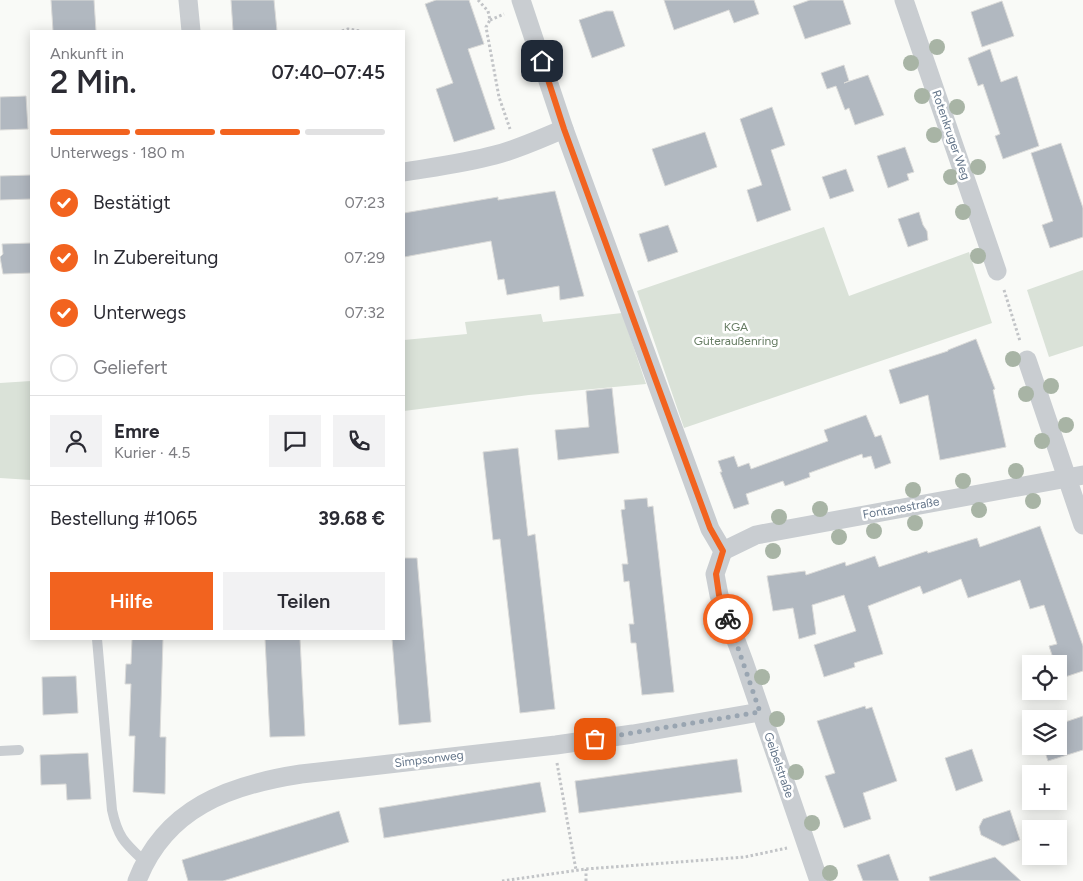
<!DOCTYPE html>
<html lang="de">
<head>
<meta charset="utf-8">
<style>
	body { margin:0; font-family:Figtree,sans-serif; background:#f2f2f3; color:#2b2b33; height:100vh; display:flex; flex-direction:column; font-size:19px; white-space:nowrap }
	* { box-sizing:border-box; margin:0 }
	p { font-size:16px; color:#7c7c81 }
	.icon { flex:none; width:28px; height:28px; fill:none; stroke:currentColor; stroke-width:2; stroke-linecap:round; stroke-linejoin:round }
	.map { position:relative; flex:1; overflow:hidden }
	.panel { position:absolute; left:30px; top:30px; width:375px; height:610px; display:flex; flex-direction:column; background:#fff; border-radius:0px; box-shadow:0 2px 12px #0003 }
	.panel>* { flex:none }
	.controls { position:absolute; left:1022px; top:655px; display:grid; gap:10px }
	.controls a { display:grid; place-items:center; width:45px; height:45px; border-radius:0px; background:#fff; box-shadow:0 2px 12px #0003; font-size:25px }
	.pin { position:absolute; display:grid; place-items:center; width:42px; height:42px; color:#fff; margin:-21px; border-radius:10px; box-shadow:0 2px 8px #0006 }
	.courier { position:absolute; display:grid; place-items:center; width:50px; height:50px; margin:-25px; border:4px solid #f2631f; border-radius:50%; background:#fff; color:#222; box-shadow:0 1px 6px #0007 }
	.headline em { font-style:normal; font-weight:600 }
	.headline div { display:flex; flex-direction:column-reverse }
	.headline { display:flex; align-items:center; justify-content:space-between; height:85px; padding:0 20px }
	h1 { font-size:32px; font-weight:600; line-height:38px }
	.bar { display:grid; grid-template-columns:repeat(4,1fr); gap:8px 5px; align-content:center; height:60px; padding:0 20px }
	.bar i { height:6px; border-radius:4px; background:#e1e1e2 }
	.bar .active { background:#f2631f }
	.bar p { grid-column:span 4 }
	.line { display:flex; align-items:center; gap:12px; padding:0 20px; border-top:1px solid #e1e1e2 }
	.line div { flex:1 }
	.round { display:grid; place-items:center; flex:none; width:52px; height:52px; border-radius:0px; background:#f2f2f3 }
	ol { padding:0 20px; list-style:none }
	li { display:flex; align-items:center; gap:15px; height:55px }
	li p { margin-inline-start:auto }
	li .icon { padding:5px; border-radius:50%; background:#f2631f; color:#fff; stroke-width:4 }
	li:last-child { color:#7c7c81 }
	li i { width:28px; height:28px; border:2px solid #e1e1e2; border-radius:50% }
	.primary-button { display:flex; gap:10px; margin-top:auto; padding:10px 20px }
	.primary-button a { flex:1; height:58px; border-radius:0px; background:#f2631f; color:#fff; font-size:20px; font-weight:600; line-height:58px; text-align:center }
	.primary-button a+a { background:#f2f2f3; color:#2b2b33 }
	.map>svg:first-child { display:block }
</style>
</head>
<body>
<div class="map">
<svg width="1083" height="881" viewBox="0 0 1083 881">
	<rect width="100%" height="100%" fill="#f9faf7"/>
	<g fill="#dae2d8">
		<polygon points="824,227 849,296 969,252 992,323 684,428 637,291"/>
		<polygon points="1083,270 1083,346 1049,357 1027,290"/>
		<polygon points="622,313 646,384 529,395 404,411 404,340 467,334 465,322 541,314 543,322"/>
		<polygon points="31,381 31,480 0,478 0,383"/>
	</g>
	<g fill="#b1b8c0" stroke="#dbdbd9">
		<polygon points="51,0 94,0 96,31 53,31"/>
		<polygon points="231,0 274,0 277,31 233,31"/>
		<polygon points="436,0 469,0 484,44 468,49 495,129 454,142 436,89 453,83 425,4"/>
		<polygon points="664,0 754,0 759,14 734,23 729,10 674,30"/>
		<polygon points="810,0 843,0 851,24 805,39 793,6"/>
		<polygon points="1002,1 1014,36 982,47 971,12"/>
		<polygon points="606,11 613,11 625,46 592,58 579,20"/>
		<polygon points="990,49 1001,82 1017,76 1039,146 1003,159 995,136 1000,134 983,84 978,86 968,58"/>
		<polygon points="844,65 849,81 844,83 868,75 884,115 855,125 849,108 845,110 836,86 827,89 821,73"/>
		<polygon points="26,96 28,129 0,130 0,97"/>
		<polygon points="772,107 785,145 771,150 791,210 757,222 747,190 762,185 740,119"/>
		<polygon points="705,132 717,167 665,186 652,149"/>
		<polygon points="1061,143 1083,208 1083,237 1050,248 1042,225 1053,221 1031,153"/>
		<polygon points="905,147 914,172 907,174 909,180 888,188 877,156"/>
		<polygon points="846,169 854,191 830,199 822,177"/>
		<polygon points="31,175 31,199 0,200 0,176"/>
		<polygon points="555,191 584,296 560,300 559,286 507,295 504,279 498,280 491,241 404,257 404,213 498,197 498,200"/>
		<polygon points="919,212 923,225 927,231 928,240 908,247 898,219"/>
		<polygon points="668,225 678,252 648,262 639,234"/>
		<polygon points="31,243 31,273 3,274 0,257 3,254 2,244"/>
		<polygon points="976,339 995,389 993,390 1006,447 940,460 928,395 900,404 889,370 948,351 948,350"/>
		<polygon points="612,388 619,453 558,460 555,430 589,427 586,391"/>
		<polygon points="866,415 875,437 881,435 891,463 875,469 871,456 863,458 862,454 809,473 810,477 785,486 783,481 746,494 749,504 734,509 720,472 722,472 718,461 734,456 738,467 749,463 751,469 828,441 824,430"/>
		<polygon points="518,448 528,536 535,534 555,709 520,713 500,539 493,540 483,452"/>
		<polygon points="647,498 648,507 653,506 674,692 642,695 636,643 631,643 630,633 629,624 634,624 629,581 624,582 622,564 628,564 621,510 625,509 624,500"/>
		<polygon points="1040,526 1083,646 1083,671 1059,679 1059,664 1055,664 1049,646 1057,644 1044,605 1030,609 1020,580 968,598 961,579 923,594 920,586 868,606 883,654 854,663 855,667 824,677 814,645 856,631 844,595 812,605 816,634 799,639 793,608 773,611 767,576 805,571 806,575 845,562 846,566 875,556 879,567 927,551 928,553 977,538 980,547"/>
		<polygon points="404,558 417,558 431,722 399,725 392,639 404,639"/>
		<polygon points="132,639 163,639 160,737 166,737 165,794 133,792 135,736 129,736 131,684 125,684 126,664 131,664"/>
		<polygon points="265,639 300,639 305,736 270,737"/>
		<polygon points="76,676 78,713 43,715 42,677"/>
		<polygon points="865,706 866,709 872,707 897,781 863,793 871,819 844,828 825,776 835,773 817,721"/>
		<polygon points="1083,716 1083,750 1048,761 1043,746 1059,746 1059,724"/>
		<polygon points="972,749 983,781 956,791 945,758"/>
		<polygon points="88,753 91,799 67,800 66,784 41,785 40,755"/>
		<polygon points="737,759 742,792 579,813 575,781"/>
		<polygon points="540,782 546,812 384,838 379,808"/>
		<polygon points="1010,810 1020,840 1003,846 981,835 979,827 983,819"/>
		<polygon points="339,811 349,842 223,881 188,881 182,860"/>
		<polygon points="889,854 899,881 863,881 857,865"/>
		<polygon points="995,857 1021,881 930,881 929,877"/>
	</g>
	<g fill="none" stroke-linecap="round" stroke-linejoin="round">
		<g stroke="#c2c4c7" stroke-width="3" stroke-dasharray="2.5 2.5" stroke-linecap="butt">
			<polyline points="478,0 488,11 490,20 486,27 499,97 510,129"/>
			<polyline points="490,20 504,14"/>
			<polyline points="342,31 348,29 360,31"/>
			<polyline points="1004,290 1020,341"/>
			<polyline points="557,763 576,870"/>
			<polyline points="502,881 586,869 745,857 787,848"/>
			<polyline points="586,881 586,869"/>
		</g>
		<g stroke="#c9cdd1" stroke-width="10">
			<path d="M97,639L112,810C118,838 125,843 145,862"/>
			<polyline points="0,751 19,750"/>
		</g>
		<g stroke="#c9cdd1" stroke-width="19">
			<polyline points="188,0 191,31"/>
			<polyline points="521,0 564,129 656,381 710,529 723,551 715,574 719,595 744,662 819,881"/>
			<polyline points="904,0 997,271"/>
			<path d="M404,172C434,167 465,163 495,155C519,149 542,138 564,129"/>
			<polyline points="1027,360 1083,525"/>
			<polyline points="723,551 756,535 1083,475"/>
			<path d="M137,881C165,808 229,785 301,774L556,745L633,734L760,712"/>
		</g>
	</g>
	<g fill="#a8b4a5">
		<circle cx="937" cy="47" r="8"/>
		<circle cx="911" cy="63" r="8"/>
		<circle cx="922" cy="96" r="8"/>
		<circle cx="957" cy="107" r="8"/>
		<circle cx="934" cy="135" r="8"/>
		<circle cx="978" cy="167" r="8"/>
		<circle cx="951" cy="177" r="8"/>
		<circle cx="963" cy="212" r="8"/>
		<circle cx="978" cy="256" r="8"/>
		<circle cx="1013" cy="359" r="8"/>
		<circle cx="1051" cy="386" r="8"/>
		<circle cx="1026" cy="394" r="8"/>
		<circle cx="1066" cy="425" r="8"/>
		<circle cx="1042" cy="441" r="8"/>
		<circle cx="1016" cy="471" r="8"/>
		<circle cx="963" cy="481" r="8"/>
		<circle cx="913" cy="490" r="8"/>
		<circle cx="1033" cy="501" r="8"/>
		<circle cx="820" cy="509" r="8"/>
		<circle cx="979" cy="510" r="8"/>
		<circle cx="779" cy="517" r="8"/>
		<circle cx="915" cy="523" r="8"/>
		<circle cx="874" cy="531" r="8"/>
		<circle cx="839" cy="537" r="8"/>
		<circle cx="773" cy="551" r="8"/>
		<circle cx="743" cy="628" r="8"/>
		<circle cx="762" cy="677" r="8"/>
		<circle cx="777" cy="719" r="8"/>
		<circle cx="796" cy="772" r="8"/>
		<circle cx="812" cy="823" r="8"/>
		<circle cx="830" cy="873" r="8"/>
	</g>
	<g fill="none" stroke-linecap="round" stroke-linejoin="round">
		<polyline stroke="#99a5b1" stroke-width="5" stroke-dasharray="0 9" points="595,739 760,712 728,619"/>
		<polyline stroke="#f2631f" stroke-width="6" points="542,61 564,129 656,381 710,528 723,551 716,574 719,595 728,619"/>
	</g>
	<g text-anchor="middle" stroke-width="5" stroke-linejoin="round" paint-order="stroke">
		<g font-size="12" fill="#66778b" stroke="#fff">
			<text transform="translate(951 135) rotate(71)" y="4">Rotenkruger Weg</text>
			<text transform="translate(901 508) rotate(-10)" y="4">Fontanestraße</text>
			<text transform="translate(429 759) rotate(-7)" y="4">Simpsonweg</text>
			<text transform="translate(779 765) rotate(71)" y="4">Geibelstraße</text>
		</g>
		<g font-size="12" fill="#657b62" stroke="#fff">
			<text x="736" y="331">KGA<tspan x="736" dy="14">Güteraußenring</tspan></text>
		</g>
	</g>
</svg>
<div class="controls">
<a><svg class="icon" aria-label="locate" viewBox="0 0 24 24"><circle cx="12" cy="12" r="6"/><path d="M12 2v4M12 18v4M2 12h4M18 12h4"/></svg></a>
<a><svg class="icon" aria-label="layers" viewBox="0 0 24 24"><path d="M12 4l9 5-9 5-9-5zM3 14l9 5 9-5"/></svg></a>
<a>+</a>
<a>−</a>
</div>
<div class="pin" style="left:595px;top:739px;background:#ea580c"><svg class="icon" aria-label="bag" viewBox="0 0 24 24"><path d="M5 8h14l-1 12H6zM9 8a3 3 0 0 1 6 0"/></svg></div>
<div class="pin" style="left:542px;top:61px;background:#1f2937"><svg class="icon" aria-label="home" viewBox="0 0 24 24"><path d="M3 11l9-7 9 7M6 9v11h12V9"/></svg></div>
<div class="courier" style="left:728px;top:619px"><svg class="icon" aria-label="bike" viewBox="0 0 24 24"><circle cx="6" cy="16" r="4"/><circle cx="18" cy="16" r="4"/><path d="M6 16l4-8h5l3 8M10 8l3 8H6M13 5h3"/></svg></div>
<section class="panel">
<div class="headline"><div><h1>2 Min.</h1><p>Ankunft in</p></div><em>07:40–07:45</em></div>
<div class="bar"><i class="active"></i><i class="active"></i><i class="active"></i><i></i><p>Unterwegs · 180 m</p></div>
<ol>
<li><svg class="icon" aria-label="check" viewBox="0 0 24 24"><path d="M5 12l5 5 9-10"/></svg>Bestätigt<p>07:23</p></li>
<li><svg class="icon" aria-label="check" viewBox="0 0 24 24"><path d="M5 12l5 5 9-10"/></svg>In Zubereitung<p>07:29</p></li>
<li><svg class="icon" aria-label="check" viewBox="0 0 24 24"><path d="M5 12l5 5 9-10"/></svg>Unterwegs<p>07:32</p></li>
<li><i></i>Geliefert</li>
</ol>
<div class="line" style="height:90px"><a class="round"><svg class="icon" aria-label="person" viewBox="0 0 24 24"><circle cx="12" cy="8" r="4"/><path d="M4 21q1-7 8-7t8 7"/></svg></a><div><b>Emre</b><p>Kurier · 4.5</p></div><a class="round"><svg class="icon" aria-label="chat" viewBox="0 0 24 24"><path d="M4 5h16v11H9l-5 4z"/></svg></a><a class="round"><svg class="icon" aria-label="phone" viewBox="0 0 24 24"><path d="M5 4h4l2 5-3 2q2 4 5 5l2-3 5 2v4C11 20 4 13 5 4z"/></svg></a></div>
<div class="line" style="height:65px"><div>Bestellung #1065</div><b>39.68 €</b></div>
<div class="primary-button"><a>Hilfe</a><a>Teilen</a></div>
</section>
</div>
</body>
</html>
